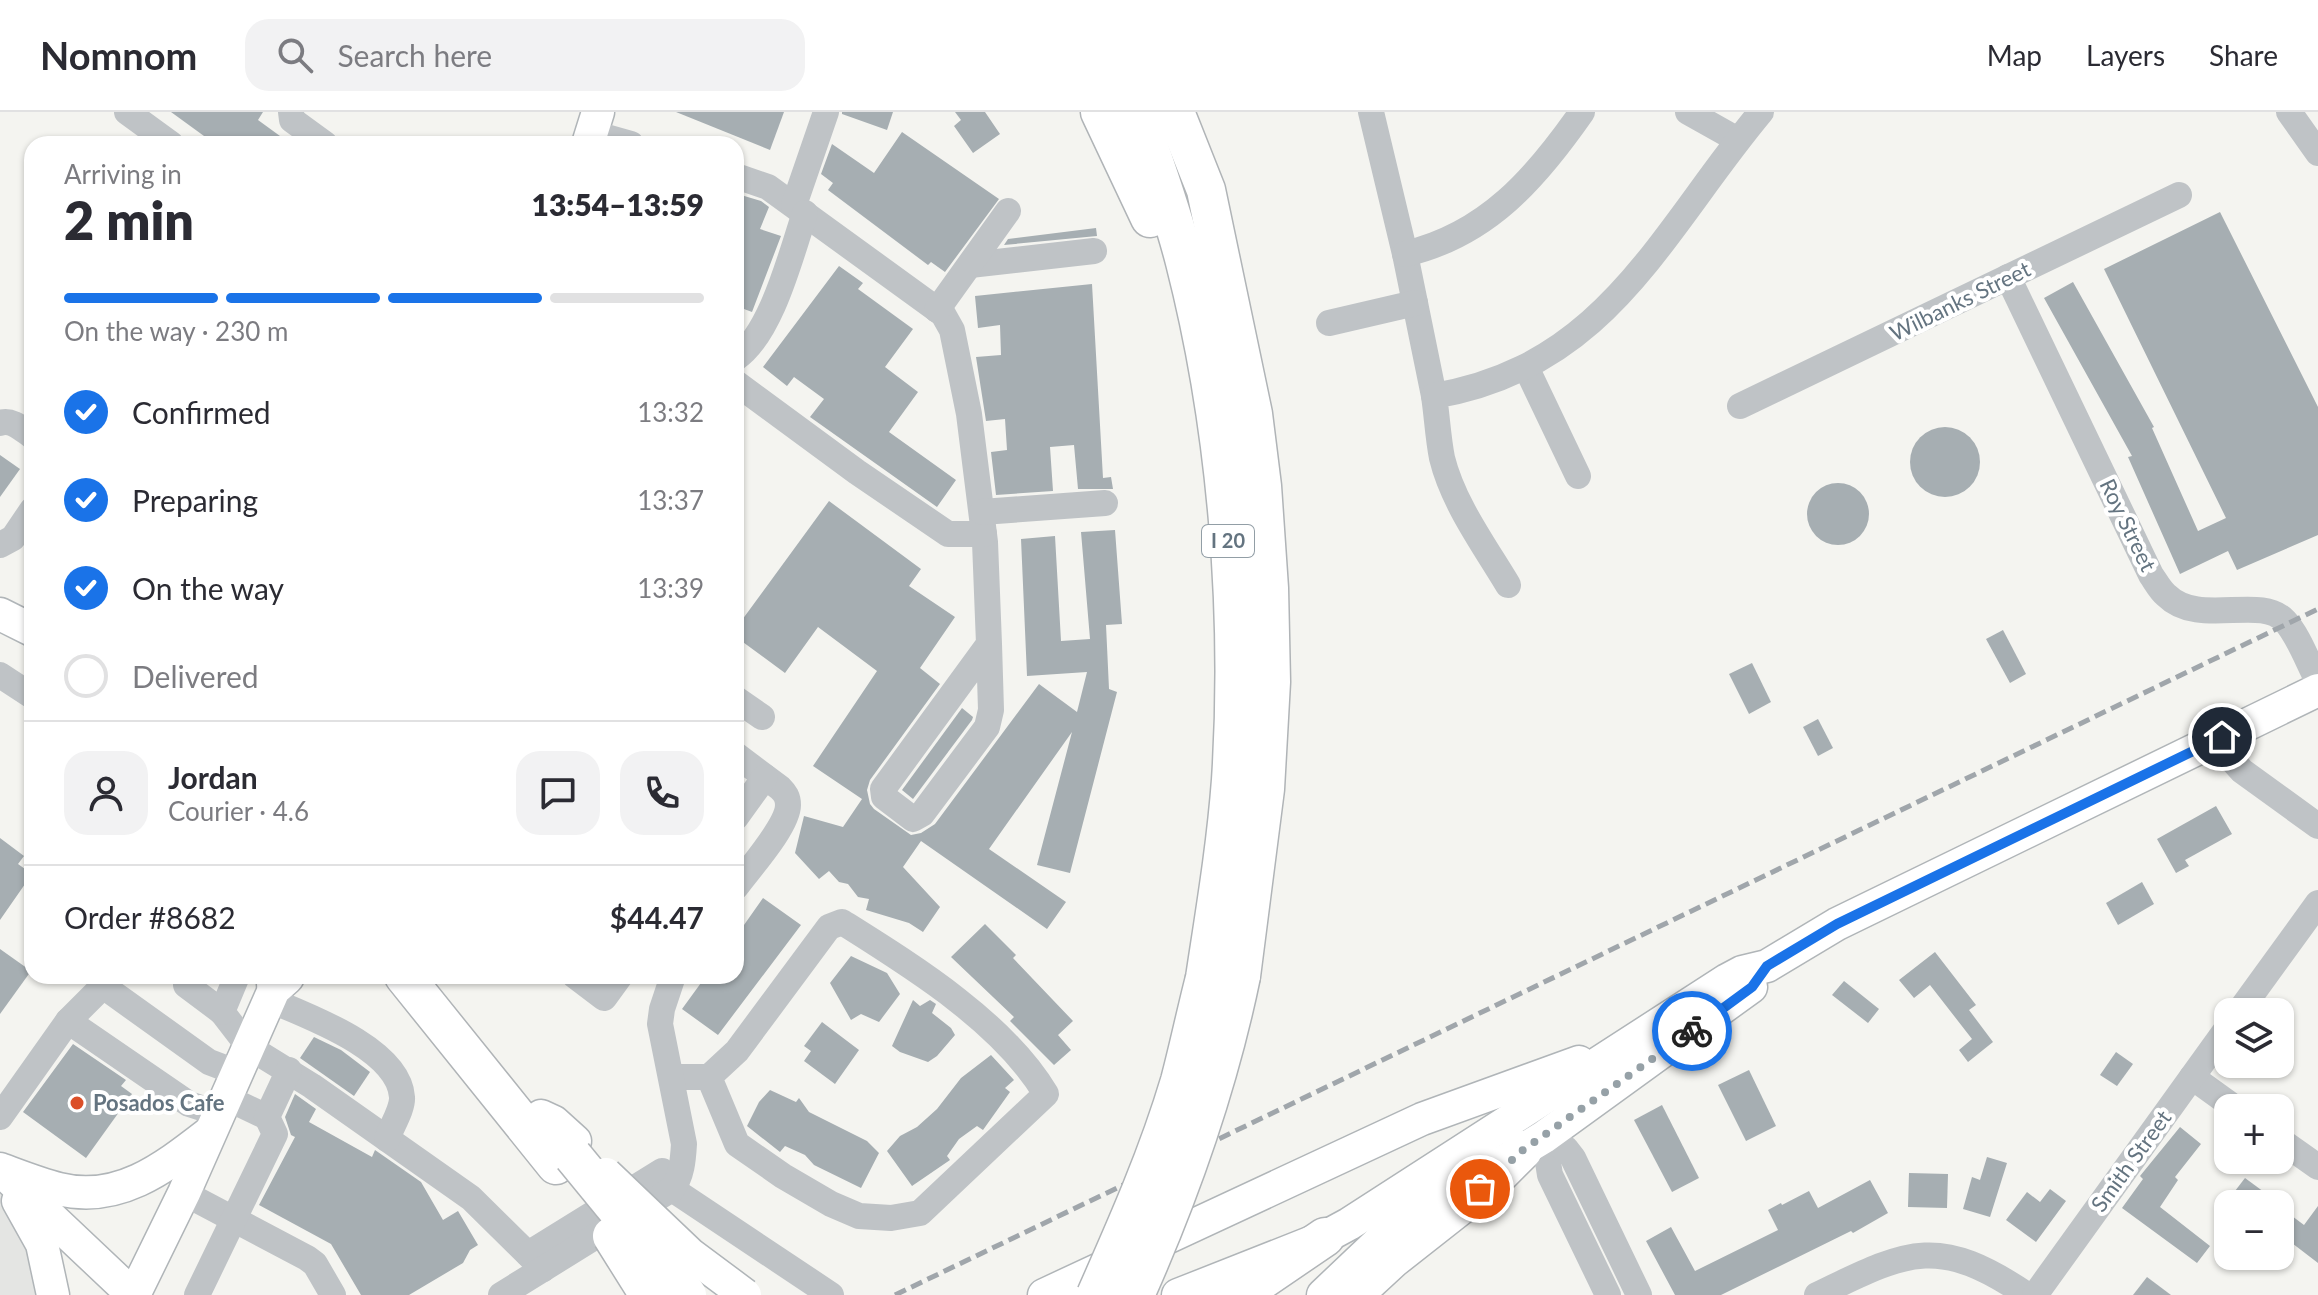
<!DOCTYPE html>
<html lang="en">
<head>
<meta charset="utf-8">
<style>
	body { margin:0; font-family:Lato,sans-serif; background:#f2f2f3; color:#2b2b33; height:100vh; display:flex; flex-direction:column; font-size:30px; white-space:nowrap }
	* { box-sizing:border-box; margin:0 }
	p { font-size:26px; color:#7c7c81 }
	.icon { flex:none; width:44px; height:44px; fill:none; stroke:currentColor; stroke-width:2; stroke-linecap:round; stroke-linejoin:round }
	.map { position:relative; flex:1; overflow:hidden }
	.drawer { position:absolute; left:24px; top:24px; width:720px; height:848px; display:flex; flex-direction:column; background:#fff; border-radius:24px; box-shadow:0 2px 6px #0004 }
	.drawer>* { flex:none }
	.tools { position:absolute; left:2214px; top:886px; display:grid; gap:16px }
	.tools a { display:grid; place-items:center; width:80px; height:80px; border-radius:16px; background:#fff; box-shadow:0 2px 6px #0004; font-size:40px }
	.pin { position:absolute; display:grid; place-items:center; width:68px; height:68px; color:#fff; margin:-34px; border:4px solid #fff; border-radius:50%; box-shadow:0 2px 8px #0007 }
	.courier { position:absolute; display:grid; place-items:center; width:80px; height:80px; margin:-40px; border:6px solid #1a73e8; border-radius:50%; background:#fff; color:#222; box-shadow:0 2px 10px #0007 }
	.summary em { font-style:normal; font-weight:800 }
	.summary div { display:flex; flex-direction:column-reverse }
	.summary { display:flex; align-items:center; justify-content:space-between; height:136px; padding:0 40px }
	h1 { font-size:52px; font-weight:800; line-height:60px }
	.bar { display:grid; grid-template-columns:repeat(4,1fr); gap:12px 8px; align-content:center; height:96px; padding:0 40px }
	.bar i { height:10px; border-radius:6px; background:#e1e1e2 }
	.bar .active { background:#1a73e8 }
	.bar p { grid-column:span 4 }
	.line { display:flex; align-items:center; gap:20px; padding:0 40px; border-top:2px solid #e1e1e2 }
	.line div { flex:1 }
	.round { display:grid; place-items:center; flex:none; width:84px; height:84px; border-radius:24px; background:#f2f2f3 }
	ol { padding:0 40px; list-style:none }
	li { display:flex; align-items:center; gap:24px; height:88px }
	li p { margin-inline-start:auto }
	li .icon { padding:8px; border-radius:50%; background:#1a73e8; color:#fff; stroke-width:4 }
	li:last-child { color:#7c7c81 }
	li i { width:44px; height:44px; border:4px solid #e1e1e2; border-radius:50% }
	header { display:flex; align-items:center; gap:48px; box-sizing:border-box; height:112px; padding:0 40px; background:#fff; border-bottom:2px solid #e1e1e2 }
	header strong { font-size:38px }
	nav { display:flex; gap:44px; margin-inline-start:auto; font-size:28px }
	.search { width:560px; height:72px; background:#f2f2f3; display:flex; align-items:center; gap:20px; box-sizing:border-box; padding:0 28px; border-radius:24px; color:#7c7c81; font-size:30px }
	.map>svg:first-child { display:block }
</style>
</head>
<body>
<header>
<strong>Nomnom</strong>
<div class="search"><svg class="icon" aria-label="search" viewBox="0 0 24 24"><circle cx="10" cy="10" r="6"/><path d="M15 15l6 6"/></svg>Search here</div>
<nav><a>Map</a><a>Layers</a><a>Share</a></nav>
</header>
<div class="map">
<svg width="2318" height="1183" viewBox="0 0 2318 1183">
	<rect width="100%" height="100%" fill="#f4f4f0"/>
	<polygon fill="#e4e5e3" points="0,1059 53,1183 0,1183"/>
	<g fill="#a6aeb2">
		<polygon points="171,0 263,0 258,8 291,32 215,32"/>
		<polygon points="676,0 784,0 770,38"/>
		<polygon points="842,0 893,0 887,18 842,2"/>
		<polygon points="955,0 985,0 1000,22 973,41 954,14 961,8"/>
		<polygon points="902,20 999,87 945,160 931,150 928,153 828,78 833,71 821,62 832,32 874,61"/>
		<polygon points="741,83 761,89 769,95 760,117 781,124 752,200 736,194 736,94"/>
		<polygon points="2220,100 2318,295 2318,423 2237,458 2228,439 2180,462 2128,345 2132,344 2044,186 2073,170 2154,315 2152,316 2198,419 2226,406 2104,157"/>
		<polygon points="1096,116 1097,124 1004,133 1008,127"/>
		<polygon points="839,154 863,171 858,177 913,217 885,255 918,280 889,320 956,368 937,395 810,305 824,287 794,265 787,274 763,255"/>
		<polygon points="1092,172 1103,366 1111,365 1113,377 1078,377 1074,333 1050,335 1053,379 996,383 991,340 1007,338 1005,307 986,309 976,245 1001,243 1000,213 978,216 975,184"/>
		<circle cx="1945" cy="350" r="35"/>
		<polygon points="0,343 20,357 0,385"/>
		<circle cx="1838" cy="402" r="31"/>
		<polygon points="829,389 921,457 909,474 955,505 920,556 940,572 870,668 867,678 870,692 874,697 911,723 921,721 935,712 1039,572 1077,600 1087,560 1027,564 1021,427 1055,424 1061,529 1090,527 1081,420 1115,418 1122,512 1106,513 1109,577 1117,580 1070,761 1037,753 1072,620 989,737 1066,790 1047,817 921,729 903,755 940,795 923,820 909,811 866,798 869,787 858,785 848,772 839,770 829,759 819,767 795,741 804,704 843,715 862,687 813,654 877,559 818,515 785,561 736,525 736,503 742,508"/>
		<polygon points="2003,518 2026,562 2010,571 1986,527"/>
		<polygon points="1752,551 1771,590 1749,602 1729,562"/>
		<polygon points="962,596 973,605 972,608 913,687 902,678"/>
		<polygon points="1818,607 1833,636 1818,644 1803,615"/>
		<polygon points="2216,694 2232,722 2185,748 2189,754 2176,761 2157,727"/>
		<polygon points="0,726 24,744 18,752 32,762 0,808"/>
		<polygon points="2142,770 2154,792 2118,813 2106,791"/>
		<polygon points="763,786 801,813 718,923 682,897 706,864 736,864 736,807 744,813"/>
		<polygon points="985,812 1016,843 1013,846 1073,909 1058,923 1071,938 1054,953 1010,909 1014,905 951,845"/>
		<polygon points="0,837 31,859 0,902"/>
		<polygon points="1935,840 1976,893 1969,898 1993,930 1968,950 1959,938 1972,927 1930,873 1914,886 1899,868"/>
		<polygon points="851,844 887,861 900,882 879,910 861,902 851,908 830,871"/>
		<polygon points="1844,869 1879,897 1868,911 1832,883"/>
		<polygon points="913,888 920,894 930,888 936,892 932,901 951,916 955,923 937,944 928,950 900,940 892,934"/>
		<polygon points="822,910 859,938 835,972 804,949 811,939 804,934"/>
		<polygon points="314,925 341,938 370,960 354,984 300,946"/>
		<polygon points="73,932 126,968 121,974 132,982 86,1046 23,1000"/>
		<polygon points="2116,940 2133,952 2117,974 2100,963"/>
		<polygon points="991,943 1014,968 1005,976 1010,980 983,1018 977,1014 959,1027 947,1044 950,1048 912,1074 887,1039 900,1024 917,1015 937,997 961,966"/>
		<polygon points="1749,958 1776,1014 1746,1029 1718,973"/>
		<polygon points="770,978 796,990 799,986 809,1000 867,1029 879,1041 861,1076 814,1053 805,1043 785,1034 780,1040 747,1014 759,990"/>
		<polygon points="295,982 316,997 309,1010 372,1045 375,1038 421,1070 443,1108 458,1099 478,1133 470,1138 463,1151 409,1183 361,1183 331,1132 259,1093 295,1025 291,1023 285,1005"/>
		<polygon points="1662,993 1699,1066 1672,1080 1634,1008"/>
		<polygon points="2180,1015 2201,1032 2175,1065 2178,1068 2160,1095 2210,1134 2197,1151 2122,1096 2143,1067 2140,1064"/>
		<polygon points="1987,1045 2007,1051 1990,1105 1963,1097 1972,1065 1980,1068"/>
		<polygon points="1909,1061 1948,1062 1947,1096 1908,1095"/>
		<polygon points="2245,1066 2264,1080 2276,1092 2225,1092"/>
		<polygon points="1870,1068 1888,1101 1853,1121 1851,1119 1721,1183 1675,1183 1646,1129 1671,1115 1695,1159 1778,1118 1768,1098 1781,1091 1782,1093 1809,1079 1818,1096"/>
		<polygon points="2050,1077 2066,1089 2036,1130 2006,1108 2027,1080 2040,1090"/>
		<polygon points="2318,1094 2318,1151 2280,1122 2280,1095 2304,1113"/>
		<polygon points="2147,1165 2171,1183 2133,1183"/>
	</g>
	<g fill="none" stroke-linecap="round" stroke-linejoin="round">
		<defs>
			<g id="major">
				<polyline points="588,32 598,0"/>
				<polyline points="0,502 32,518"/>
				<polyline points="541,1004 554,1010 575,1029"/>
				<path d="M0,1057C19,1064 39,1072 59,1077C119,1092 165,1055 209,1021"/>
				<polyline points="7,1064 133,1183"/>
				<polyline points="18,1089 42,1132 53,1183"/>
				<polyline points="134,1183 184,1081 280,864"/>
				<polyline points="1044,1183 1422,1007 1579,950"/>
				<polyline points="1178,1183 1325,1125 1349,1112 1727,868 1742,860 1767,854 1837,812 2318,578"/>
				<polyline points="1323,1183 1383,1126 1408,1107 1544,1025 1751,875"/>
			</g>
			<g id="highway">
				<polyline points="1100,0 1150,106"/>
				<path d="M1137,0C1154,50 1172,99 1185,150C1227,314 1242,500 1231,668C1226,735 1215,800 1205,866"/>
				<polyline points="1175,0 1206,78 1253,302 1262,374 1269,476 1271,570 1265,677 1241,864"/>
				<polyline points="404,864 556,1053"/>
				<polyline points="276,872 285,864"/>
				<polyline points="1240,1183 1325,1125"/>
				<polyline points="1353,1183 1392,1147 1495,1066 1523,1038"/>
			</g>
		</defs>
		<use href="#major" stroke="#b0b5b8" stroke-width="35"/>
		<use href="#highway" stroke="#b0b4b7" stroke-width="41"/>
		<g stroke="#bfc3c6" stroke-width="26">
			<polyline points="127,0 171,32"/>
			<polyline points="291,0 292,8 325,32"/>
			<polyline points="1371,0 1405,142 1434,284"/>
			<polyline points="1688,0 1738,28"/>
			<polyline points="2289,0 2318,41"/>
			<polyline points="592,21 631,32"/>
			<polyline points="736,64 768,75 943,202 952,218 969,302 985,430 989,532 883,677 884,685 913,707 922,702 987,615 991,598 989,532"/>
			<polyline points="794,93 826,0"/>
			<path d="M1405,142C1487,123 1536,66 1582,0"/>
			<polyline points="970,153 1094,139"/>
			<path d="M2008,165L2151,463C2156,470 2160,478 2166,483C2199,516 2260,482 2285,509C2299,524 2308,551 2318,569"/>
			<polyline points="937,198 1008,99"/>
			<polyline points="1329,211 1415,191"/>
			<path d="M736,246C772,221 791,142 805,101"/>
			<polyline points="1526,255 1578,364"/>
			<polyline points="736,271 857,360 948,422 984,422"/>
			<polyline points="1740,294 2179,83"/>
			<path d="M0,311C12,307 22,317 32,324"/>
			<polyline points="982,400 1105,391"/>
			<polyline points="0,433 13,426 32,398"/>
			<path d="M1508,473C1484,433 1453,391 1442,346C1438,326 1437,304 1434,284C1607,255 1660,121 1761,0"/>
			<polyline points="0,563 32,584"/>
			<polyline points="736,587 762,605"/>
			<polyline points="2222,625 2233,649 2242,659 2318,714"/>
			<path d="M736,643L780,676C785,681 788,685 788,693C788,714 749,757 736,775"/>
			<polyline points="736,705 765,665"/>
			<polyline points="237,864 222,900 249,935 312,974 471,1086 543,1157"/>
			<polyline points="575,864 604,886 620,864"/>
			<polyline points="186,873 222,900"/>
			<path d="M270,888C308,904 399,937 402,985C403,997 391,1015 387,1027"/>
			<polyline points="2239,900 2318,791"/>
			<polyline points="68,909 189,992 220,1002"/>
			<path d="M672,965H709L737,1032L783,1064L831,1092L859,1104L891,1106L920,1101L1046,982C1003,910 912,854 842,810L829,815L737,939L709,965"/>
			<polyline points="2192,965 2235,996"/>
			<polyline points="1519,979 1544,1025 1550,1063 1608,1183"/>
			<polyline points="227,986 267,1005"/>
			<polyline points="0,1005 68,909 103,874 209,950 238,961"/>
			<polyline points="1544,1025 1566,1037 1573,1046 1639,1183"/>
			<polyline points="2280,1028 2318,1055"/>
			<polyline points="672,1077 831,1183"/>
			<polyline points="184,1081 307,1146 315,1152 333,1183"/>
			<polyline points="528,1142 662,1059"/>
			<polyline points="197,1183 275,1022 267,1005 289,958"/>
			<path d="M501,1183L672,1077C682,1064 683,1048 684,1032L660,912L662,897L673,864"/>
			<path d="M1817,1183C1908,1139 1937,1122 2027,1183"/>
			<polyline points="2035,1183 2228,915"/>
		</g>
		<use href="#major" stroke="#fff" stroke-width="32"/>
		<use href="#highway" stroke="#fff" stroke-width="38"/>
		<polyline stroke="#a0a6ab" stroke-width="5" stroke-dasharray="12 6" stroke-linecap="butt" points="895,1183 2318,497"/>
		<defs>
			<polyline id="major-bridge" points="606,1062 690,1142 745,1183"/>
			<g id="highway-bridge">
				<polyline points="573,1044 687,1183"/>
				<polyline points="612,1124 649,1183"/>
				<path d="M1096,1183C1127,1113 1158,1043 1180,969C1189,935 1196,901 1205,866"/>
				<path d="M1135,1183C1181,1080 1218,975 1241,864"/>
			</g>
		</defs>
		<use href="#major-bridge" stroke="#b0b5b8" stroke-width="35" stroke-linecap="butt"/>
		<use href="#highway-bridge" stroke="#b0b4b7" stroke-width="41" stroke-linecap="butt"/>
		<use href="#major-bridge" stroke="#fff" stroke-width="32"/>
		<use href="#highway-bridge" stroke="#fff" stroke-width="38"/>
	</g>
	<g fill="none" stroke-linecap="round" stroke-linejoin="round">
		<polyline stroke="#96a1a7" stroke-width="8" stroke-dasharray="0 14.4" points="1480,1077 1523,1038 1692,919"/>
		<polyline stroke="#1a73e8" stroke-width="10" points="1692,919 1752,875 1767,854 1837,812 2222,625"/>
	</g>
	<circle fill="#db4f28" stroke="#fff" stroke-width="3" cx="77" cy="991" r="8"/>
	<g text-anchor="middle" stroke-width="8" stroke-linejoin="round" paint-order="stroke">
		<rect fill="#fff" stroke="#929ea6" stroke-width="2" x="1202" y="413" width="52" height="32" rx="6"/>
		<g font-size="20" font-weight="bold" fill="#647480">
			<text x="1228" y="436">I 20</text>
		</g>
		<g font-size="22" fill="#647480" stroke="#fff">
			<text transform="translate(1960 189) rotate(-26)" y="8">Wilbanks Street</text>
			<text transform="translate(2128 413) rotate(64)" y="8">Roy Street</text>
			<text transform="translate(2131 1049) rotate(-54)" y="8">Smith Street</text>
		</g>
		<g font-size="22" font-weight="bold" fill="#647480" stroke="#fff" text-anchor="start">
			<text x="93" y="999">Posados Cafe</text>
		</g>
	</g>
</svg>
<div class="tools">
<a><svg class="icon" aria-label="layers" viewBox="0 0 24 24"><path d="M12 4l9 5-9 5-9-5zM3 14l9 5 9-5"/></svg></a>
<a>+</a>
<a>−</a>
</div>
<div class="pin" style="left:1480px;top:1077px;background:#ea580c"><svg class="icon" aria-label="bag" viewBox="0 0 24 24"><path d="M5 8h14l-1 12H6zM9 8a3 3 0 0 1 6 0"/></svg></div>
<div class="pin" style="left:2222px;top:625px;background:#1f2937"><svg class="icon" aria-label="home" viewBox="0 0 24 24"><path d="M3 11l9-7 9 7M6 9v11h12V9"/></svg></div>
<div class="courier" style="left:1692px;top:919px"><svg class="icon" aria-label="bike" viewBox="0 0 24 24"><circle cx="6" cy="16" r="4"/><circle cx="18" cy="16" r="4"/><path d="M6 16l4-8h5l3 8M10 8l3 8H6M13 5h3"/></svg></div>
<section class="drawer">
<div class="summary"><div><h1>2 min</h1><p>Arriving in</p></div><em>13:54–13:59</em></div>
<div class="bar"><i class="active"></i><i class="active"></i><i class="active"></i><i></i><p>On the way · 230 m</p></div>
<ol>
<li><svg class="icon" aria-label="check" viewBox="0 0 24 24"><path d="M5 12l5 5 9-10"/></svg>Confirmed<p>13:32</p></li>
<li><svg class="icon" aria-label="check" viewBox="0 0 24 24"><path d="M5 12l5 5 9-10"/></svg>Preparing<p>13:37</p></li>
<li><svg class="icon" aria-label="check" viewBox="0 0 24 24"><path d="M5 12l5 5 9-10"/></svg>On the way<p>13:39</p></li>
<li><i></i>Delivered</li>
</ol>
<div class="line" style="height:144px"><a class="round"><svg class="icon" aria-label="person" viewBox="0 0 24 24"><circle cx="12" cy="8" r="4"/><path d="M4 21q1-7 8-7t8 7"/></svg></a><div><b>Jordan</b><p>Courier · 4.6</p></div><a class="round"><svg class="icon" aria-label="chat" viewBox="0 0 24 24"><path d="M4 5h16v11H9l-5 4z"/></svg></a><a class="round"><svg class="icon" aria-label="phone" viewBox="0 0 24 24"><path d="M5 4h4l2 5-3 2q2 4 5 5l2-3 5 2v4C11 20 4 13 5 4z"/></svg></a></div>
<div class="line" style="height:104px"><div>Order #8682</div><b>$44.47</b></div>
</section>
</div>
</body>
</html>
